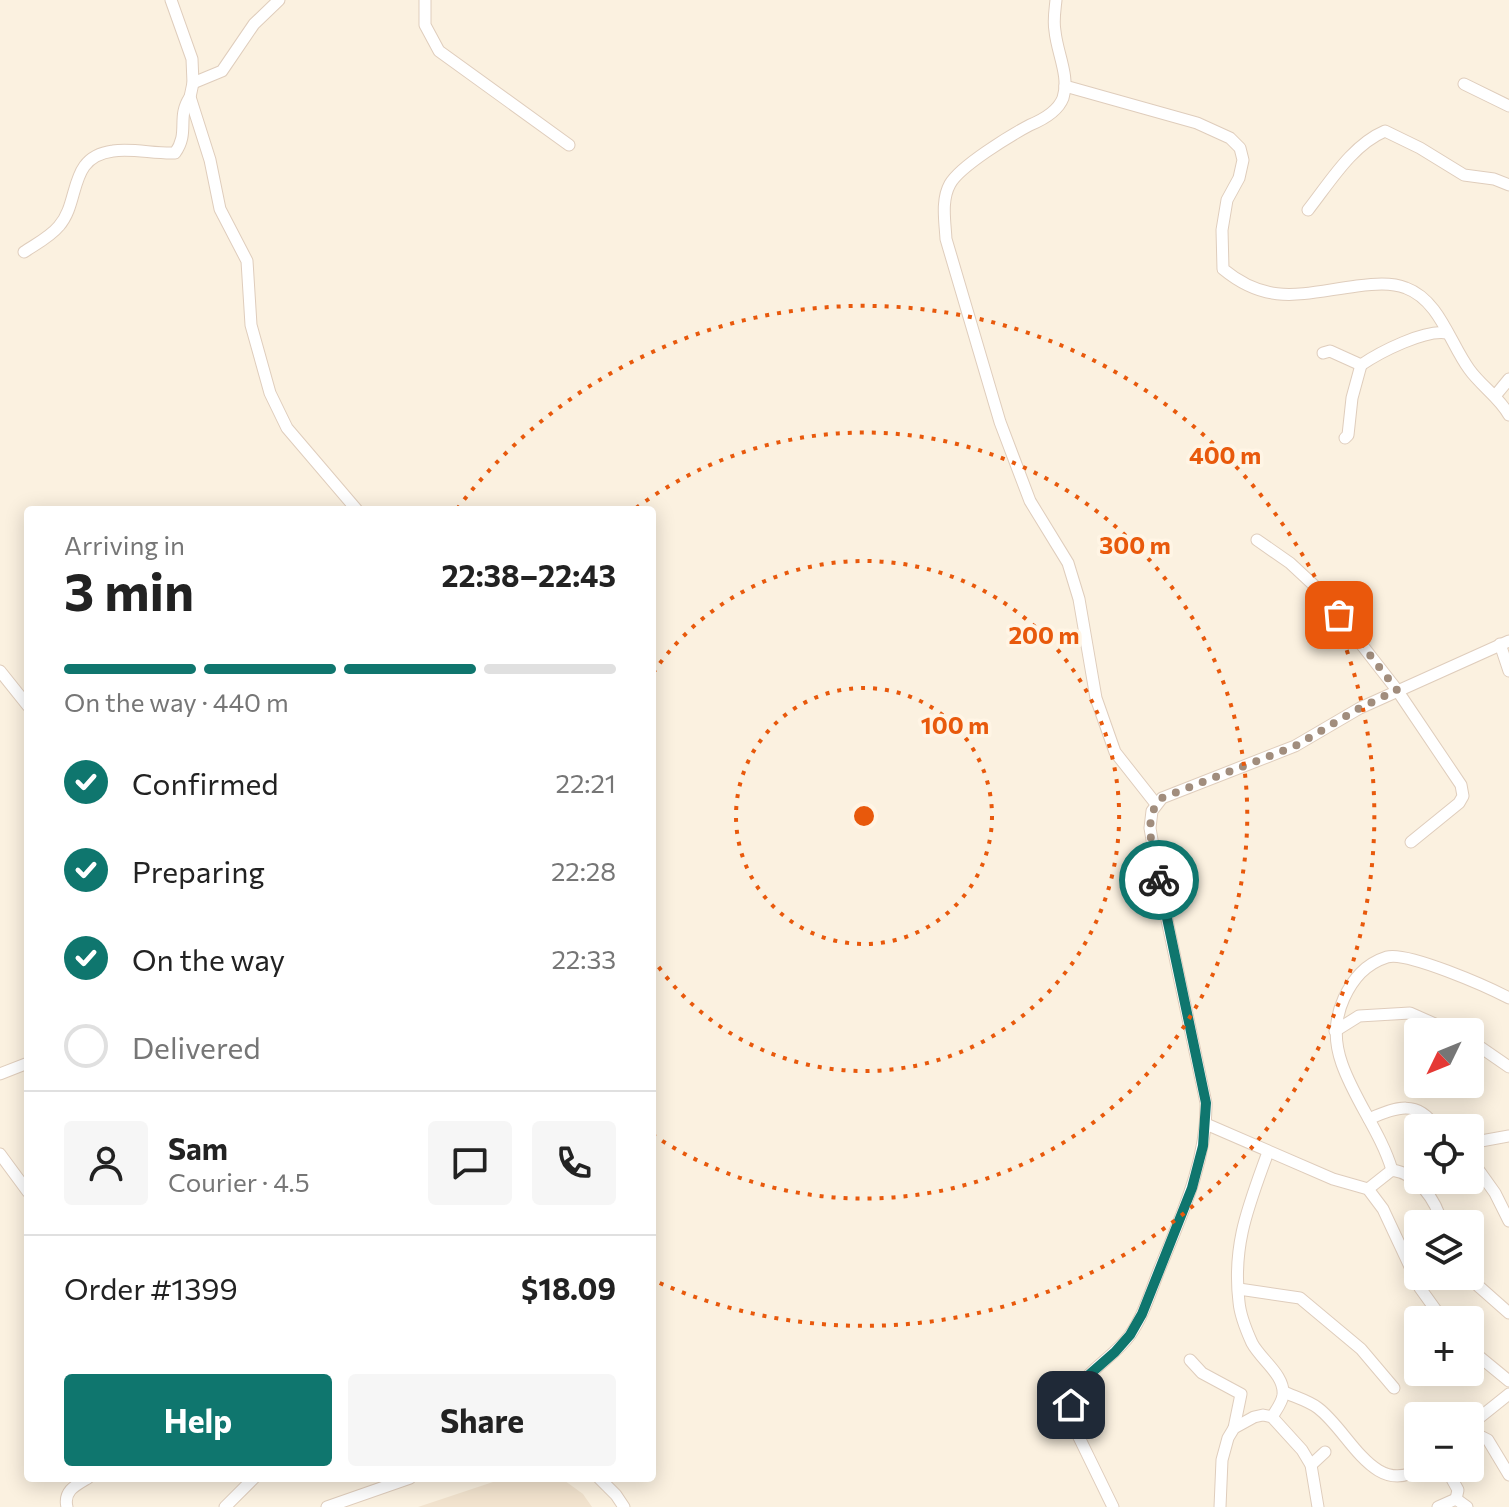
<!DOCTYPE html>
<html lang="en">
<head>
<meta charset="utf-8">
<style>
	body { margin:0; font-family:Commissioner,sans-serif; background:#f6f6f6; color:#222; height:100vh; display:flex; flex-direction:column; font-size:30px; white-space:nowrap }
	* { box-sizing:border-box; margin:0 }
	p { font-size:26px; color:#767676 }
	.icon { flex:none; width:44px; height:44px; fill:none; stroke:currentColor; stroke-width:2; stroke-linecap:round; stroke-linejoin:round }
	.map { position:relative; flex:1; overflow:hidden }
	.panel { position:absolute; left:24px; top:506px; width:632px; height:976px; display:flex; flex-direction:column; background:#fff; border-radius:8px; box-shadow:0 4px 20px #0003 }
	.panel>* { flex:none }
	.needle { width:52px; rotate:227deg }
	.controls { position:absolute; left:1404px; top:1018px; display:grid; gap:16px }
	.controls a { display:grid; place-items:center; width:80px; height:80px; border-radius:8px; background:#fff; box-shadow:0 4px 20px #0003; font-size:40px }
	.pin { position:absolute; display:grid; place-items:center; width:68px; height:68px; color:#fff; margin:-34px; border-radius:16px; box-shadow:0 4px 12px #0006 }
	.courier { position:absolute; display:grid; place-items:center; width:80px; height:80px; margin:-40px; border:6px solid #0f766e; border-radius:50%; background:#fff; color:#222; box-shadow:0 2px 10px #0007 }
	.headline em { font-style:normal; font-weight:700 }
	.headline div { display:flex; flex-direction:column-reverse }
	.headline { display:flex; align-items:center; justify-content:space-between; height:136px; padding:0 40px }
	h1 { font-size:52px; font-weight:700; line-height:60px }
	.bar { display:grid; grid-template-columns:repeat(4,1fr); gap:12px 8px; align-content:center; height:96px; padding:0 40px }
	.bar i { height:10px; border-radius:6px; background:#e0e0e0 }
	.bar .active { background:#0f766e }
	.bar p { grid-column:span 4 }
	.line { display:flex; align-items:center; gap:20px; padding:0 40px; border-top:2px solid #e0e0e0 }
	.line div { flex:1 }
	.round { display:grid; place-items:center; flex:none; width:84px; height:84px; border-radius:8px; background:#f6f6f6 }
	ol { padding:0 40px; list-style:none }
	li { display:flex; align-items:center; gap:24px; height:88px }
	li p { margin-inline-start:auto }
	li .icon { padding:8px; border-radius:50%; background:#0f766e; color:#fff; stroke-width:4 }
	li:last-child { color:#767676 }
	li i { width:44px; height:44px; border:4px solid #e0e0e0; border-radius:50% }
	.cta { display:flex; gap:16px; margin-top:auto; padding:16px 40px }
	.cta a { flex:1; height:92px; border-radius:8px; background:#0f766e; color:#fff; font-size:32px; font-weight:700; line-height:92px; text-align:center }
	.cta a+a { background:#f6f6f6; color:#222 }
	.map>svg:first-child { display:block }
</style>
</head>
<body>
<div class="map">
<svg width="1509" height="1507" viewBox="0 0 1509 1507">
	<rect width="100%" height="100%" fill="#fbf1e0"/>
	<polygon fill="#f2e3ce" points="505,1478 561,1478 583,1494 592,1507 418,1507"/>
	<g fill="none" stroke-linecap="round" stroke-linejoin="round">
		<defs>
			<g id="minor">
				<polyline points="171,0 192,59 193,83 190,97 210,160 220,209 247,261 251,325 270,393 287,428 357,510"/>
				<polyline points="425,0 425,25 439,51 569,145"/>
				<path d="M1056,0C1055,10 1053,21 1055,31C1057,53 1070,76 1063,98C1058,111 1042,120 1030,125C1011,135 960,166 950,184C941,200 945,221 946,239L1000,422L1030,501L1068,563L1079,599L1096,698L1115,752L1156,804"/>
				<polyline points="193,83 222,71 254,24 279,0"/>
				<polyline points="1464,84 1509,106"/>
				<path d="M1065,86L1197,123L1230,138L1240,148L1243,160L1239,178L1227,200L1222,230L1223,269C1269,307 1303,293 1357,286C1373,284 1391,282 1406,288C1439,300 1450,343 1469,369C1481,386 1499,397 1509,415"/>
				<path d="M1308,210C1330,182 1352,145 1385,131L1420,148L1464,175L1494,179L1509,185"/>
				<path d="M24,252C36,244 50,237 59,226C81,201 67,157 113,151C132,148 155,154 175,153C190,132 176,118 190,97"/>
				<path d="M1323,353L1330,351L1361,365C1380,352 1425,329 1447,333"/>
				<polyline points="1495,396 1509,379"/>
				<polyline points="1345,438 1348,435 1352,398 1361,365"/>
				<polyline points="1257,540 1290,563 1319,590 1397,690 1461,785 1463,796 1459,803 1411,842"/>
				<polyline points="1500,644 1509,671"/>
				<polyline points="0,671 28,706"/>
				<polyline points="1335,1031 1359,1016 1410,1013 1453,1032"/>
				<polyline points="1470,1040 1509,1067"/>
				<polyline points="0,1074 28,1063"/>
				<path d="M1369,1119C1396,1107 1418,1099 1436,1128"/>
				<polyline points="1206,1124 1333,1179 1368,1189 1383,1209 1420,1288 1443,1320"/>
				<polyline points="1470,1143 1509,1136"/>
				<path d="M1268,1152C1249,1205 1232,1244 1239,1302C1240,1314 1247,1332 1252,1343C1261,1360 1285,1375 1283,1395C1282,1403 1276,1410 1272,1417"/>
				<polyline points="0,1154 28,1192"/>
				<polyline points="1470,1158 1495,1193 1509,1221"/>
				<path d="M1392,1170C1381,1133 1355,1101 1342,1064C1334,1042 1334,1020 1344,998C1353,979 1365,964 1387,957C1407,951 1488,987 1509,998"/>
				<path d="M1368,1189L1392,1170C1418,1174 1436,1200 1442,1224"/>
				<polyline points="1467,1276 1509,1313"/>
				<polyline points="1239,1289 1300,1298 1361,1349 1394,1388"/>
				<polyline points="1470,1349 1509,1381"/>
				<polyline points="1190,1360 1202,1373 1241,1394 1234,1428"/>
				<path d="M1284,1392C1295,1397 1309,1401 1318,1408C1350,1432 1374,1499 1421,1468"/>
				<polyline points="1429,1416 1439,1414"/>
				<polyline points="1471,1430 1474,1422 1509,1394"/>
				<polyline points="1470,1431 1488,1440 1509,1475"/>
				<polyline points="1311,1465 1325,1452"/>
				<polyline points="1446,1468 1458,1490 1456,1499"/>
				<polyline points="599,1478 616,1495 624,1507"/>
				<path d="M67,1507C63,1491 76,1485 88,1478"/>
				<polyline points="225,1507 254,1478"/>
				<polyline points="327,1507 410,1478"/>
				<path d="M1113,1507L1075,1429C1057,1383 1108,1366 1130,1335C1144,1315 1151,1290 1160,1268C1182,1214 1207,1161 1206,1103L1160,887L1150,828L1152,811L1162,798L1295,746L1360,708L1509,641"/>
				<polyline points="1220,1507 1222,1460 1228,1438 1234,1428 1254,1417 1263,1415 1272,1417 1302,1450 1311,1465 1318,1507"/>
				<polyline points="1438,1507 1456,1499 1467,1507"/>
			</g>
		</defs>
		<use href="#minor" stroke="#dfcdbc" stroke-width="13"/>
		<use href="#minor" stroke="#fff" stroke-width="11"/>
	</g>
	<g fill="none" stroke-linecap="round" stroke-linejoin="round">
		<path stroke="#a18d7d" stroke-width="8" stroke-dasharray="0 14.4" d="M1159,880C1155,855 1140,818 1162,798L1295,746L1360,708L1397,690L1339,615"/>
		<polyline stroke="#0f766e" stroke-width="10" points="1071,1405 1082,1381 1115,1352 1130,1335 1142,1314 1192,1188 1203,1146 1206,1103 1159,880"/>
	</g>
	<g fill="none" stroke="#e8590c" stroke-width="4" stroke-dasharray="4 8">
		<circle cx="864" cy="816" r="128"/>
		<path d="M653 673A255 255 0 1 1 653 959"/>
		<path d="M636 508A383 383 0 1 1 653 1135"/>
		<path d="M457 509A510 510 0 1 1 653 1280"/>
	</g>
	<circle cx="864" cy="816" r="12" fill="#e8590c" stroke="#fff5e5" stroke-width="4"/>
	<g font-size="24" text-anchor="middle" font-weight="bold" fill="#e8590c" stroke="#fff5e5" stroke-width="7" stroke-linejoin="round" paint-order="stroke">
		<text x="1225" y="464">400 m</text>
		<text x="1135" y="554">300 m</text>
		<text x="1044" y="644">200 m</text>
		<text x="955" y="734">100 m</text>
	</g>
</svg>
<div class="controls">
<a><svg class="needle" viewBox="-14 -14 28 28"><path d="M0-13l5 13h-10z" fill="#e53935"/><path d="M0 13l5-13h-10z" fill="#767676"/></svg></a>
<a><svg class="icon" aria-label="locate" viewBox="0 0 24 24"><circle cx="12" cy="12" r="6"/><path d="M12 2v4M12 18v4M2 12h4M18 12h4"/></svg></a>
<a><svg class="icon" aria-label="layers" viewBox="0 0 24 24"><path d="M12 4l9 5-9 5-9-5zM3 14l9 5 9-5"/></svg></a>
<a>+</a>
<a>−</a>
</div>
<div class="pin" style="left:1339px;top:615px;background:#ea580c"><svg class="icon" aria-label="bag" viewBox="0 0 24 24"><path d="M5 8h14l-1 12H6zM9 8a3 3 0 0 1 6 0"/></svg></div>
<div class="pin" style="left:1071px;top:1405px;background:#1f2937"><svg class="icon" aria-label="home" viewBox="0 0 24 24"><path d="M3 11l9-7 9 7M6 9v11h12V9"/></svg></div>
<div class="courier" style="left:1159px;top:880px"><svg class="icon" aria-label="bike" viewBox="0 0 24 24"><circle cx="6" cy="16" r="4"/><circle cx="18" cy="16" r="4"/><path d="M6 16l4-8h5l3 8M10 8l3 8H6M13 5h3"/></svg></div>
<section class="panel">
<div class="headline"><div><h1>3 min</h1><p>Arriving in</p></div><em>22:38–22:43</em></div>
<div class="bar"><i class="active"></i><i class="active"></i><i class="active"></i><i></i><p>On the way · 440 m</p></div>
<ol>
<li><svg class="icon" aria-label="check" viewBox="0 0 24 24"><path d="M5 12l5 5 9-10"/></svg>Confirmed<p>22:21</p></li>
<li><svg class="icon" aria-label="check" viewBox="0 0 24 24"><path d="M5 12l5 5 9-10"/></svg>Preparing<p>22:28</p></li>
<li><svg class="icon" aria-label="check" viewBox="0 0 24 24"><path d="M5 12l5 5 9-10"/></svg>On the way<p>22:33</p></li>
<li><i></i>Delivered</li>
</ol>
<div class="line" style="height:144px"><a class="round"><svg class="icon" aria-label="person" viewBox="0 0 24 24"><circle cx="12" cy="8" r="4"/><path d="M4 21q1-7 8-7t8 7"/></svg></a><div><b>Sam</b><p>Courier · 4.5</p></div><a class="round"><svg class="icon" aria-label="chat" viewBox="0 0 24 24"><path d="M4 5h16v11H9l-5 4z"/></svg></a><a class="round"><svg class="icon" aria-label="phone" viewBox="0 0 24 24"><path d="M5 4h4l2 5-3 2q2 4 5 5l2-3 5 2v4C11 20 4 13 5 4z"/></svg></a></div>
<div class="line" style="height:104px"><div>Order #1399</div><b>$18.09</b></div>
<div class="cta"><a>Help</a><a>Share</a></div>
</section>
</div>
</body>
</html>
